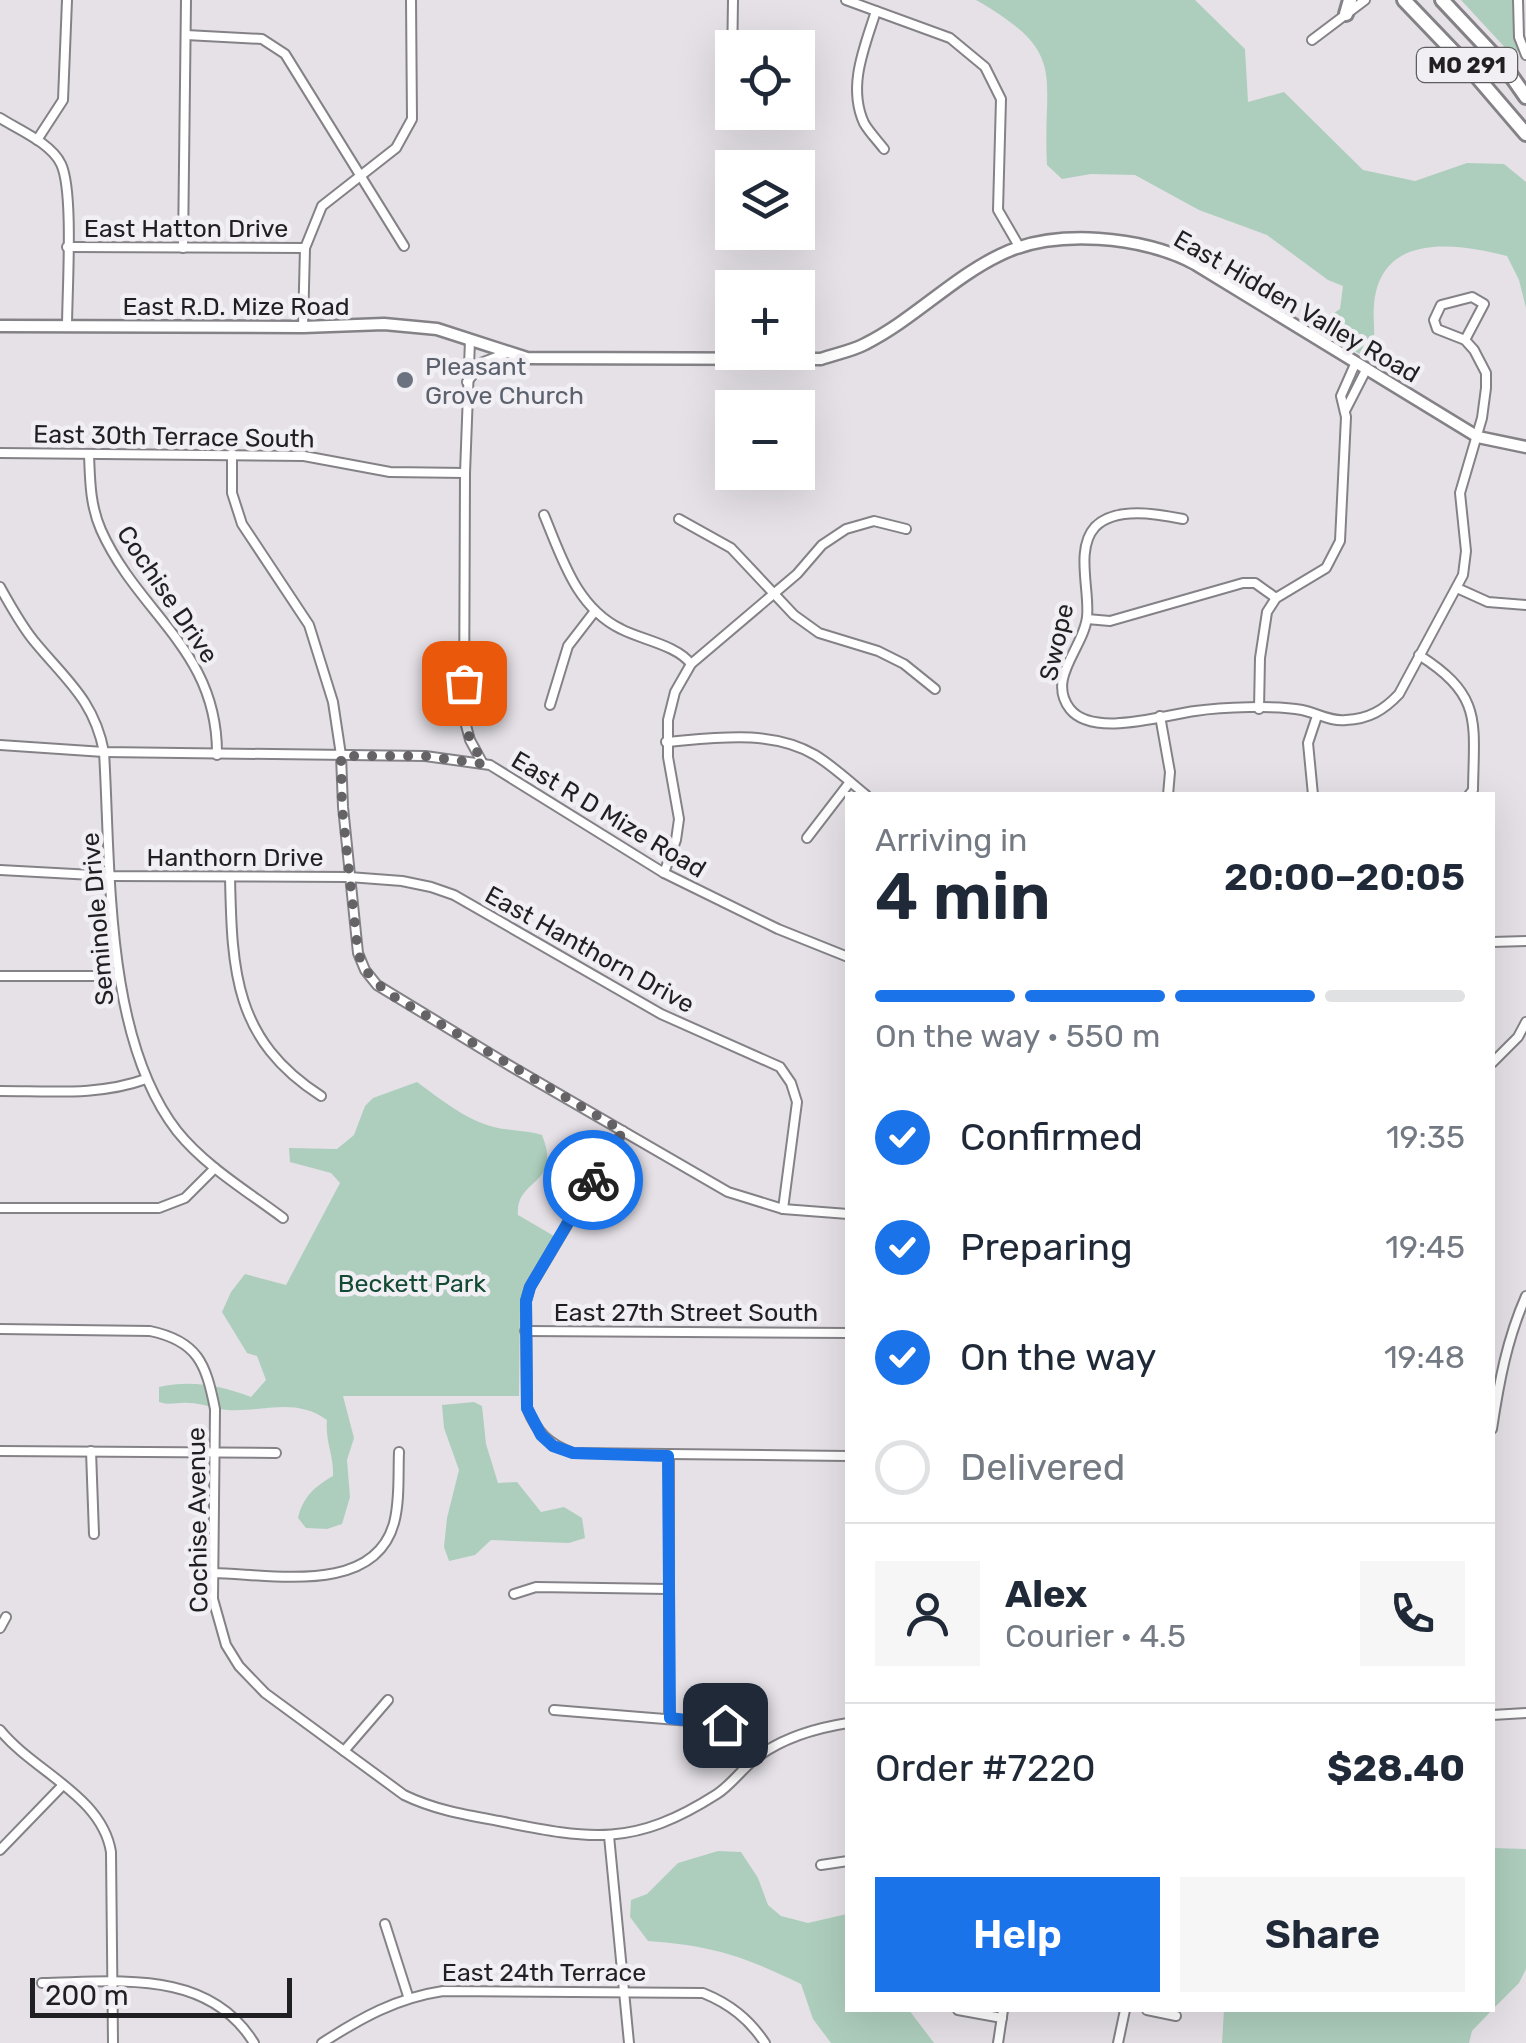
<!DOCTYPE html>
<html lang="en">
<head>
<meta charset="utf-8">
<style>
	body { margin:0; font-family:Rubik,sans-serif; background:#f6f6f7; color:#1f2937; height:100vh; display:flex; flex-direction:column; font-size:38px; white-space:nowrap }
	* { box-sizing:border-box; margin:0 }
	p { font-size:32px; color:#747a83 }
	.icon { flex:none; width:55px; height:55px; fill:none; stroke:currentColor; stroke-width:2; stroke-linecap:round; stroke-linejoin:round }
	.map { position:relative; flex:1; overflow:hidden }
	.details { position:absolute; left:845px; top:792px; width:650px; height:1220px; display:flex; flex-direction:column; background:#fff; border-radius:0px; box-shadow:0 10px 40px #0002 }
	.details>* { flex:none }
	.fabs { position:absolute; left:715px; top:30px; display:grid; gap:20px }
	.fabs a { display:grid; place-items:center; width:100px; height:100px; border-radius:0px; background:#fff; box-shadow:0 10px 40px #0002; font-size:50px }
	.scale { position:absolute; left:30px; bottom:25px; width:262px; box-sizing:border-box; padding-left:10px; border:5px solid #201f21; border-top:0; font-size:28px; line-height:35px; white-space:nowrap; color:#201f21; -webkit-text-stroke:8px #f2eff4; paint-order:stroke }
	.pin { position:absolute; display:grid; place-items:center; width:85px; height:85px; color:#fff; margin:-42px; border-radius:20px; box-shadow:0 5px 15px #0006 }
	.courier { position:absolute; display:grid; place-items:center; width:100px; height:100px; margin:-50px; border:8px solid #1a73e8; border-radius:50%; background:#fff; color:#222; box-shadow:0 2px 12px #0007 }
	.overview em { font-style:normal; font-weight:600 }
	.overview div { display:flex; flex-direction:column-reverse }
	.overview { display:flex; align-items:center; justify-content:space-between; height:170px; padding:0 30px }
	h1 { font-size:65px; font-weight:600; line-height:75px }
	.bar { display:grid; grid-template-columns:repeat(4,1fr); gap:15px 10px; align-content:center; height:120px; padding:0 30px }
	.bar i { height:12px; border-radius:8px; background:#e0e1e3 }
	.bar .selected { background:#1a73e8 }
	.bar p { grid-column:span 4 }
	.line { display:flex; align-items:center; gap:25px; padding:0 30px; border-top:2px solid #e0e1e3 }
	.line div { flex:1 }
	.round { display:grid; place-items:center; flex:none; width:105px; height:105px; border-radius:0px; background:#f6f6f7 }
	ol { padding:0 30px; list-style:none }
	li { display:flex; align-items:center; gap:30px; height:110px }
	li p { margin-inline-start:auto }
	li .icon { padding:10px; border-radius:50%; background:#1a73e8; color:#fff; stroke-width:4 }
	li:last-child { color:#747a83 }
	li i { width:55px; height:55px; border:5px solid #e0e1e3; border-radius:50% }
	.primary-button { display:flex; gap:20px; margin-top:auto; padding:20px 30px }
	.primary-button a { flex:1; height:115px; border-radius:0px; background:#1a73e8; color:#fff; font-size:40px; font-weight:600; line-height:115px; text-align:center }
	.primary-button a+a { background:#f6f6f7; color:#1f2937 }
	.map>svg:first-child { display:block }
</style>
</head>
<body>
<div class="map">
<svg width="1526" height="2043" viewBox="0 0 1526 2043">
	<rect width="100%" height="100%" fill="#e5e1e7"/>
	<g fill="#aecebd">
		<path d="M976,0H1195L1245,49L1248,102L1284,92L1363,170L1415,181L1467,163L1504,164L1526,182V308L1519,280L1507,256C1456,243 1380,232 1374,305C1372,324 1379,341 1366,358L1315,326L1340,309L1343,286L1328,280L1267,235L1199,210L1135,175L1091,174L1062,179L1047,165C1042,73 1070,54 976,0Z"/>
		<polygon points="1461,0 1518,0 1523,49 1511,54"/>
		<path d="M417,1082C440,1099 466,1120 494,1127C510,1131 525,1130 542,1135C563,1187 515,1177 518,1215L554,1236L523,1293L520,1307L519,1396H343L354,1438L347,1460L350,1497L342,1524L327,1529L306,1528L298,1518C303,1497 314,1487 333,1476C334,1455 325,1442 327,1420C295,1397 265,1412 228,1410C215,1409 202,1403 189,1403C177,1402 171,1406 159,1402V1387C191,1380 220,1385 251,1397L266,1380L257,1356L247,1353L222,1312L231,1292L245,1274L286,1285L340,1183L331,1173L290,1162L289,1148L337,1149L354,1135L365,1106L373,1098Z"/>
		<polygon points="474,1402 482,1406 486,1444 498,1483 517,1482 541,1512 564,1507 582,1518 585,1538 569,1543 491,1540 475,1555 449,1561 444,1547 447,1518 459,1470 444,1428 442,1405"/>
		<polygon points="1493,1848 1526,1849 1526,1969 1519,1983 1492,2010"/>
		<path d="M718,1851L741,1852L758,1878L768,1905L781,1916L808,1923L847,1914L848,2010H909L934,2043H831L813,2019L801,1984C743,1956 714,1946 648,1941L630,1917L631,1900L647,1894L678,1863Z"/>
		<polygon points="1224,2010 1492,2010 1472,2031 1469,2043 1222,2043"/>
	</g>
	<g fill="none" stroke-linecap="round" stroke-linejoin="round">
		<defs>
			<g id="street">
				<polyline points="846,0 950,38 985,67 1001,99 998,210 1020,248"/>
				<polyline points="1518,0 1519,37 1526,55"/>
				<path d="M876,11C865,46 847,86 864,123C869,132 878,141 884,149"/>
				<polyline points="186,35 262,39 285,54 404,246"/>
				<polyline points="1312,40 1365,0"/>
				<polyline points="732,68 733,0"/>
				<path d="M0,118C19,130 51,143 61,164C74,191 67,292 67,327"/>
				<polyline points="37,140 63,100 67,0"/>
				<polyline points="67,247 305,248"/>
				<polyline points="183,248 186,0"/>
				<polyline points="303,327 305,248 322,206 396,148 412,119 411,0"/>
				<polyline points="470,340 465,473 464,718 470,740 483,764"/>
				<polyline points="467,382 483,362 507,353"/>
				<polyline points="1346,409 1367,368"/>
				<polyline points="0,453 304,456 390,472 465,473"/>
				<path d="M89,454C90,480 90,505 101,530C139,615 218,650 217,755"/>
				<polyline points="232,454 232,493 242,524 309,625 333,702 341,755 343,807 358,953 365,970 377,985 512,1067 728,1192 783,1209 848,1214"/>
				<path d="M544,515C562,558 576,607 621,629C642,640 677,645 691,664"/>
				<polyline points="679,519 731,548 794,615 819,633 878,651 904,664 935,689"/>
				<path d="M1183,519C1158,514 1115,506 1095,527C1075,549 1090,591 1087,617C1084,648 1046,678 1070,709C1093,738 1164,715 1195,711C1222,707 1277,705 1302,710C1317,713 1331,722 1346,720C1369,719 1384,710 1399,694L1463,575L1466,551L1460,493L1482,418L1486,388V373L1474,350L1465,340L1437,329L1434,320L1441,305L1472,297L1484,304L1465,340"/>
				<path d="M0,587C10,605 21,625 34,641C66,680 94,700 104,752C111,867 104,1037 177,1131C205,1166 247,1191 283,1218"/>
				<polyline points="1457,588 1488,602 1526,605"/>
				<polyline points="1087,619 1110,621 1243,583 1255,583 1276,598"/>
				<path d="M1419,655C1483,696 1474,721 1473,790L1469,795"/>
				<polyline points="550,705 568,646 595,611"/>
				<polyline points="1259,709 1260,658 1267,612 1276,598 1326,568 1340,541 1346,417 1341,396 1356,362"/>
				<polyline points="1160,716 1170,772 1168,795"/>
				<path d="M666,742C715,738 771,729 815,755C833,766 850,782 866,795"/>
				<polyline points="0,745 104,752 425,756 490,765 664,873 778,929 848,957"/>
				<polyline points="1313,795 1308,743 1317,716"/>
				<polyline points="807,838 850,782"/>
				<polyline points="0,870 111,876 349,877 402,881 431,887 454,895 661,1014 780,1067 791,1083 797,1102 783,1209"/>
				<polyline points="664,873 676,840 679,819 668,757 668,720 675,692 691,664 797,574 822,545 846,529 874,521 906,529"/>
				<path d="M230,877C232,971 234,1040 321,1096"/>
				<polyline points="1492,942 1526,941"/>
				<polyline points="0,976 119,976"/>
				<polyline points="1492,1063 1518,1037 1526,1022"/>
				<path d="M0,1091C50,1091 99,1096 146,1079"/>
				<path d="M623,1131L530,1287L526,1301L527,1408C537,1433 549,1444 573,1453L848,1456"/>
				<polyline points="0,1208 159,1208 185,1198 215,1168"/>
				<path d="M0,1329L150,1331C198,1341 206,1364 215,1409L213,1599L226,1645L239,1666L265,1693L404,1795C435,1810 466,1815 499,1821C592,1840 634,1847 717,1794C732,1784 742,1769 756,1758C782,1738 816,1728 848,1723"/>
				<polyline points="525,1331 848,1333"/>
				<path d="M1492,1429C1499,1382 1507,1339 1526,1296"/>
				<polyline points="0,1451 276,1453"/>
				<polyline points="91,1451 94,1534"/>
				<polyline points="669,1456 669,1718"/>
				<path d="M213,1573C271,1574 374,1596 394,1523C400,1501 398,1475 399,1452"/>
				<polyline points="514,1594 536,1587 669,1589"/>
				<polyline points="0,1628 6,1617"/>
				<polyline points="554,1710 714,1723 744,1735 760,1755"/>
				<polyline points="1492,1715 1526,1713"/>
				<path d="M0,1730C33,1771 102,1796 111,1852L113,2043"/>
				<polyline points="344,1751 388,1700"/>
				<polyline points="609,1836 629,2043"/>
				<polyline points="0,1850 62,1786"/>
				<polyline points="821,1865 848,1861"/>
				<polyline points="385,1924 408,1996"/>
				<path d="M42,1983C116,1982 208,1968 254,2043"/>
				<polyline points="958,2010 1002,2018"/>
				<polyline points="1147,2010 1176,2016"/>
				<path d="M322,2043C361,2018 396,1998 443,1991L703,1993C730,2004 749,2019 765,2043"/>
				<polyline points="998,2043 1003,2010"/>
				<polyline points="1118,2043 1125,2010"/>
			</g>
			<path id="secondary" d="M0,326L303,327L384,324L437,329L527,358L821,359C835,354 852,351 865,344C913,320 952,278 1000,255C1054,228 1144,236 1195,264L1478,437L1526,447"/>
			<g id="highway">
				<polyline points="1404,0 1472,71 1526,134"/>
				<polyline points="1442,0 1505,67 1526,97"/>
				<polyline points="1346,14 1350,0"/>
			</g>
		</defs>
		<use href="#street" stroke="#858287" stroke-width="12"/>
		<use href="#secondary" stroke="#858287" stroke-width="15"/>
		<use href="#highway" stroke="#858287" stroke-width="18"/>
		<use href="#street" stroke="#fff" stroke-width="8"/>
		<use href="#secondary" stroke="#fff" stroke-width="10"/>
		<use href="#highway" stroke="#fff" stroke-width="12"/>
	</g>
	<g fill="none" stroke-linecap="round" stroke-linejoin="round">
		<polyline stroke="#656366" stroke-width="10" stroke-dasharray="0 18" points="464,683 464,718 470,740 484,764 424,756 341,756 342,807 358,953 365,970 386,992 623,1131 593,1180"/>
		<polyline stroke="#1a73e8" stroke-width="12" points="593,1180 530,1287 526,1301 527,1408 541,1435 553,1446 573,1453 668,1456 670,1718 725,1725"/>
	</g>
	<circle fill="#6b7280" stroke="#f2eff4" stroke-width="4" cx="405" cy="380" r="10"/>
	<g text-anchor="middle" stroke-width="9" stroke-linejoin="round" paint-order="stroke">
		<rect fill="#f2eff4" stroke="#5f5d60" stroke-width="2.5" x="1417" y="48" width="100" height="34" rx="8"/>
		<g font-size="22" font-weight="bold" fill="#201f21">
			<text x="1467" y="73">MO 291</text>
		</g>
		<g font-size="25" fill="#201f21" stroke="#f2eff4">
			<text x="186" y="237">East Hatton Drive</text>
			<text x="236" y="315">East R.D. Mize Road</text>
			<text transform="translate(1297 306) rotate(30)" y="9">East Hidden Valley Road</text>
			<text transform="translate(174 436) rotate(1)" y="9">East 30th Terrace South</text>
			<text transform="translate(168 594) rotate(56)" y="9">Cochise Drive</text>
			<text transform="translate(1056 642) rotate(-77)" y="9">Swope</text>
			<text transform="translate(609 814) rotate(31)" y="9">East R D Mize Road</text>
			<text x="235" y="866">Hanthorn Drive</text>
			<text transform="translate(97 919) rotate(-95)" y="9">Seminole Drive</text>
			<text transform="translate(590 949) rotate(29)" y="9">East Hanthorn Drive</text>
			<text x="686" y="1321">East 27th Street South</text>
			<text transform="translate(197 1520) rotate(-91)" y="9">Cochise Avenue</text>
			<text x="544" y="1981">East 24th Terrace</text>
		</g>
		<g font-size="25" fill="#5b616d" stroke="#f2eff4" text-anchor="start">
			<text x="425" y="375">Pleasant<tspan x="425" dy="29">Grove Church</tspan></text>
		</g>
		<g font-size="25" fill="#124a34" stroke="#f2eff4">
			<text x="412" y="1292">Beckett Park</text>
		</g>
	</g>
</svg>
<div class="fabs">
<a><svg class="icon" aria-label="locate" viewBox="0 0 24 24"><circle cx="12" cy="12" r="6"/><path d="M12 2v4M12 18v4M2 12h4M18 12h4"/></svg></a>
<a><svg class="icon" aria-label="layers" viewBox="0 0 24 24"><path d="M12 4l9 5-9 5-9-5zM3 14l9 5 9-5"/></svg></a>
<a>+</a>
<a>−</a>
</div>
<div class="scale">200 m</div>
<div class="pin" style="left:464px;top:683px;background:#ea580c"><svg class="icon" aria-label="bag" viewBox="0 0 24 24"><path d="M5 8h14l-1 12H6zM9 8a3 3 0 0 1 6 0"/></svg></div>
<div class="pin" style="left:725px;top:1725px;background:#1f2937"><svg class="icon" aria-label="home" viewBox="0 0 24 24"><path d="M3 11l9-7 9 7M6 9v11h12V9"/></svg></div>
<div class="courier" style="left:593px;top:1180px"><svg class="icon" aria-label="bike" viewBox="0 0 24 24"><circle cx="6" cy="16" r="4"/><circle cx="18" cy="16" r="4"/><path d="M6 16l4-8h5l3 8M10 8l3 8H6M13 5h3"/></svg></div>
<section class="details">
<div class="overview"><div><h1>4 min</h1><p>Arriving in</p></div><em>20:00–20:05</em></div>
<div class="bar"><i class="selected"></i><i class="selected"></i><i class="selected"></i><i></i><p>On the way · 550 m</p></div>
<ol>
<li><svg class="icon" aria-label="check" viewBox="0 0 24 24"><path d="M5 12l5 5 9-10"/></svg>Confirmed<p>19:35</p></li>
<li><svg class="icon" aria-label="check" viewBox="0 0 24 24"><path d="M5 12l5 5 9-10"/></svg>Preparing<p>19:45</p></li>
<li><svg class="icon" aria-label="check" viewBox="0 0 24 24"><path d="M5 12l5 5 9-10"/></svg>On the way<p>19:48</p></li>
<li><i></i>Delivered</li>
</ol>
<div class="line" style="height:180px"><a class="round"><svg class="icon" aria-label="person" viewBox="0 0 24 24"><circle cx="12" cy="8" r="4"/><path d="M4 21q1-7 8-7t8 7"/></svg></a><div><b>Alex</b><p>Courier · 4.5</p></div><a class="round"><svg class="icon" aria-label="phone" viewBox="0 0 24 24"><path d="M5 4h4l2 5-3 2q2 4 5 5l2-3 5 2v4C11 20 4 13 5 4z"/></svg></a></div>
<div class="line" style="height:130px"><div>Order #7220</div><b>$28.40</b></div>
<div class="primary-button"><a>Help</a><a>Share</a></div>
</section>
</div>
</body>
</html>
